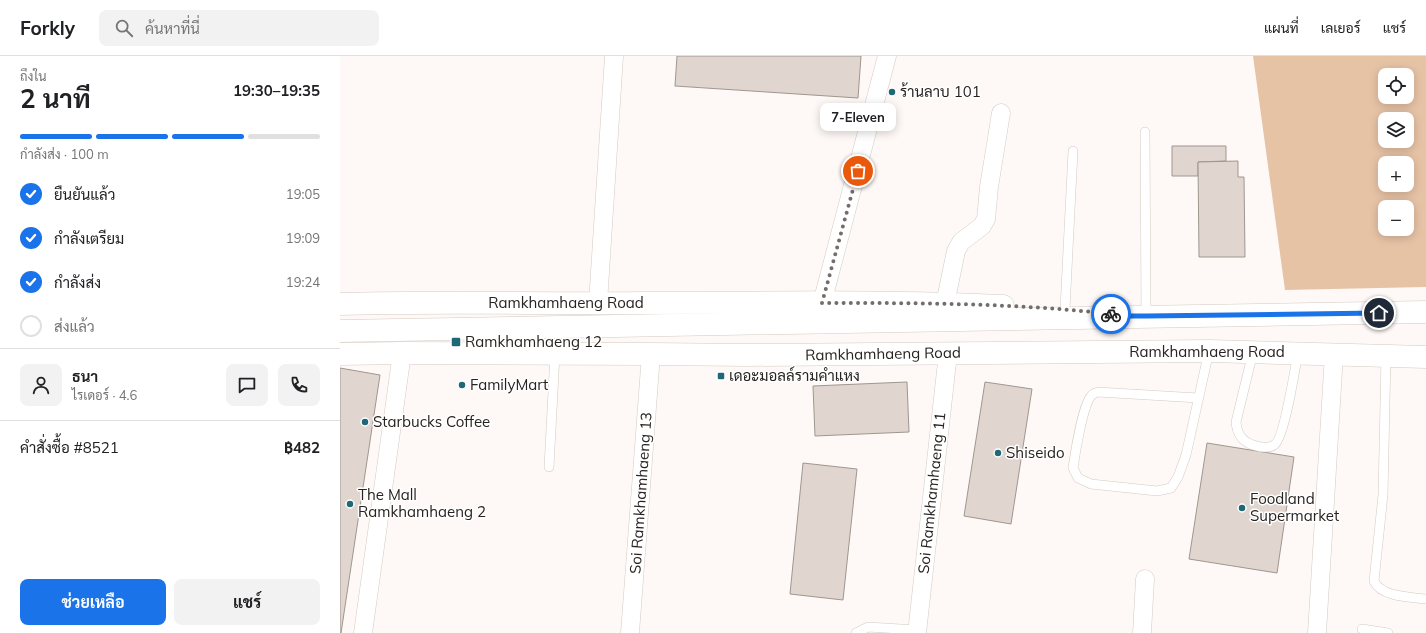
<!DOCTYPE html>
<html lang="th">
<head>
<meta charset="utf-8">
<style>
	body { margin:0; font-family:Mulish,Sarabun,sans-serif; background:#f2f2f2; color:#202124; height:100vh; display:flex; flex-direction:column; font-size:15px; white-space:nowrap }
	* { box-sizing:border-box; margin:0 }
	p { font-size:13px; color:#757577 }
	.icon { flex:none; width:22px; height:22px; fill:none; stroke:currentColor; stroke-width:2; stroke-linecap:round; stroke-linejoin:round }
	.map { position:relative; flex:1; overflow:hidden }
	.sheet { display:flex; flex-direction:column; background:#fff; width:340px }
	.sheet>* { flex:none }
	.fabs { position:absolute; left:1038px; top:12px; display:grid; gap:8px }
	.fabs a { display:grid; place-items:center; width:36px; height:36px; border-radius:8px; background:#fff; box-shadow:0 2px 10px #0003; font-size:20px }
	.pin { position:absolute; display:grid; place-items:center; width:34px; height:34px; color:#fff; margin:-17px; border:2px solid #fff; border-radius:50%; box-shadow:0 1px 4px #0007 }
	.courier { position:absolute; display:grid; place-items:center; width:40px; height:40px; margin:-20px; border:3px solid #1a73e8; border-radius:50%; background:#fff; color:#222; box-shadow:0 1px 5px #0007 }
	.bubble { position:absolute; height:28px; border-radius:8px; background:#fff; box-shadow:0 2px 10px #0003; font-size:13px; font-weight:700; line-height:28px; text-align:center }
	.headline em { font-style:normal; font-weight:700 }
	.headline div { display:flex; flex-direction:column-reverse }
	.headline { display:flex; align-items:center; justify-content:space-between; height:68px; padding:0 20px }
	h1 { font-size:26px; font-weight:700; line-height:30px }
	.bar { display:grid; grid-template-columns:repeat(4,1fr); gap:6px 4px; align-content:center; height:48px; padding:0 20px }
	.bar i { height:5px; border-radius:3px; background:#e0e0e0 }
	.bar .current { background:#1a73e8 }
	.bar p { grid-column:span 4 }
	.line { display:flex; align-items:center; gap:10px; padding:0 20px; border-top:1px solid #e0e0e0 }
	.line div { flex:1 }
	.round { display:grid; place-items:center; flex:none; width:42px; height:42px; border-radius:8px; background:#f2f2f2 }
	ol { padding:0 20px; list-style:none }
	li { display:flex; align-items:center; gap:12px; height:44px }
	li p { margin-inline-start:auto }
	li .icon { padding:4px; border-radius:50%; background:#1a73e8; color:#fff; stroke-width:4 }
	li:last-child { color:#757577 }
	li i { width:22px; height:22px; border:2px solid #e0e0e0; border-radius:50% }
	.primary-button { display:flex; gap:8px; margin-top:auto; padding:8px 20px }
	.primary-button a { flex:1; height:46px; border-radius:8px; background:#1a73e8; color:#fff; font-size:16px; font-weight:700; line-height:46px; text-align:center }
	.primary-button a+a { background:#f2f2f2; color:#202124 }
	header { display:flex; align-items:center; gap:24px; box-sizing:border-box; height:56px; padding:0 20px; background:#fff; border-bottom:1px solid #e0e0e0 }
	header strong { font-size:19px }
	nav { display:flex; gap:22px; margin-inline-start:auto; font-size:14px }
	.search { width:280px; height:36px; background:#f2f2f2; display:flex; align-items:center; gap:10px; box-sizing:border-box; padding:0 14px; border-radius:8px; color:#757577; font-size:15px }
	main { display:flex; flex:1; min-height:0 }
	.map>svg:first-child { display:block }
</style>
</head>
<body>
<header>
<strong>Forkly</strong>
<div class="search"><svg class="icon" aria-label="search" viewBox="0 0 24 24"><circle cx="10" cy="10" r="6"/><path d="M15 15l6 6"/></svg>ค้นหาที่นี่</div>
<nav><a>แผนที่</a><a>เลเยอร์</a><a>แชร์</a></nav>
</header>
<main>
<section class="sheet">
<div class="headline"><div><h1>2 นาที</h1><p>ถึงใน</p></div><em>19:30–19:35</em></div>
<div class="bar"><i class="current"></i><i class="current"></i><i class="current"></i><i></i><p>กำลังส่ง · 100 m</p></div>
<ol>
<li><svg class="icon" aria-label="check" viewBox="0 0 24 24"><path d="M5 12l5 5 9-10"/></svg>ยืนยันแล้ว<p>19:05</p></li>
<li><svg class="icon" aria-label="check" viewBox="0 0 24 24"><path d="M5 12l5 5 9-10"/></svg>กำลังเตรียม<p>19:09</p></li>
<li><svg class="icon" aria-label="check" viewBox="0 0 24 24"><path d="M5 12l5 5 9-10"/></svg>กำลังส่ง<p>19:24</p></li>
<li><i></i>ส่งแล้ว</li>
</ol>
<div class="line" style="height:72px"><a class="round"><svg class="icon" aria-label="person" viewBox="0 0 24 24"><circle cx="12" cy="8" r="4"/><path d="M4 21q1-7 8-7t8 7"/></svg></a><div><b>ธนา</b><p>ไรเดอร์ · 4.6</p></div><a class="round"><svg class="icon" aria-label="chat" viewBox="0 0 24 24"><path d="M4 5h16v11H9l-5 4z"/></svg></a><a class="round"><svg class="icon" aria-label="phone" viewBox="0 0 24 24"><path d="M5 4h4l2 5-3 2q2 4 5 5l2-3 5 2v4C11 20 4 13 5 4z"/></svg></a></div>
<div class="line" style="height:52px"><div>คำสั่งซื้อ #8521</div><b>฿482</b></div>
<div class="primary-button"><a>ช่วยเหลือ</a><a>แชร์</a></div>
</section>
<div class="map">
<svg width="1086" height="577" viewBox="0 0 1086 577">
	<rect width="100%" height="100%" fill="#fef9f6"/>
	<path fill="#e7c3a6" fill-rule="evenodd" d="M913,0H1086V231L945,234ZM1045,19H1067V41H1045ZM1045,63H1067V85H1045ZM1045,107H1067V129H1045ZM1045,151H1067V173H1045Z"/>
	<g fill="#e0d6cf" stroke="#9f968f">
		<polygon points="337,0 521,0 518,42 335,30"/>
		<polygon points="832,90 886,90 886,105 858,106 858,120 832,120"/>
		<polygon points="898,105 898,121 904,121 905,201 859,201 858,106"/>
		<polygon points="0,312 40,319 1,577 0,577"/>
		<polygon points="567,326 569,376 475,380 473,330"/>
		<polygon points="645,326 692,333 671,468 624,460"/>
		<polygon points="867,387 954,401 937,517 849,503"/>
		<polygon points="463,407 517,413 503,544 450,538"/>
	</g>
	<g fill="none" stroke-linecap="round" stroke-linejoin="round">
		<defs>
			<g id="lane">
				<polyline points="805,76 806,260"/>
				<polyline points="725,253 733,95"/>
				<path d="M913,296L896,366C897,377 901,385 913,389C919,391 928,393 934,389C944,384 955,312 958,297"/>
				<path d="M1046,300L1043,439L1034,525C1041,541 1070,541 1086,543"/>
				<path d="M858,342L758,336C756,337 754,337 752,339C743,347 735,398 733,412L738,422L751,428L817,435L831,432L838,421L846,399L869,295"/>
				<polyline points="209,411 215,298"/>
				<polyline points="1022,573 1048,577"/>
				<polyline points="516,577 528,571 577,574"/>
			</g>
			<g id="street">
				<polyline points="258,247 274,0"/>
				<polyline points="482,247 547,0"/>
				<polyline points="605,248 616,195 621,186 642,170 646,163 649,131 661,57"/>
				<polyline points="23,577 62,297"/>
				<polyline points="290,577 311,298"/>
				<polyline points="577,577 608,297"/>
				<polyline points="802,577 805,523"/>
				<polyline points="977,577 994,298"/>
			</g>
			<g id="primary">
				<path d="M0,248C101,245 202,248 303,247C423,247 543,244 663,250"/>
				<path d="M0,275C362,269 724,261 1086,256"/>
				<polyline points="0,298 62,297 311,298 408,299 869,295 1086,301"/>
			</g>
		</defs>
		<use href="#lane" stroke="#d4cac2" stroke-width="10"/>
		<use href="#street" stroke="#d4cac2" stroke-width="19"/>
		<use href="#primary" stroke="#d4cac2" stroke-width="23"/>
		<use href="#lane" stroke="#fff" stroke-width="9"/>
		<use href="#street" stroke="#fff" stroke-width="18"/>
		<use href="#primary" stroke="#fff" stroke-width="22"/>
	</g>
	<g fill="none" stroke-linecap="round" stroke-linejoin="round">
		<path stroke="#726e6b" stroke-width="4" stroke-dasharray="0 7.2" d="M518,115L482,247C579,247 675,247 771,258"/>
		<polyline stroke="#1a73e8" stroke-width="5" points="771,258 787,260 806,260 1039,257"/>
	</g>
	<g fill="#206875" stroke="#fff" stroke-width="1.5">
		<circle cx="552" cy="36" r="4"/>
		<rect x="111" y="281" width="10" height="10" rx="2"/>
		<rect x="377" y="316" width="8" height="8" rx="2"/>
		<circle cx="122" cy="329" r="4"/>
		<circle cx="25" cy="366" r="4"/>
		<circle cx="658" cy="397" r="4"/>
		<circle cx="10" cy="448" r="4"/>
		<circle cx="902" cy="452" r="4"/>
	</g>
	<g text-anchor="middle" stroke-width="3" stroke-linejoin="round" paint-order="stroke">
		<g font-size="15" fill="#272320" stroke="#fff" text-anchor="start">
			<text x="560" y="41">ร้านลาบ 101</text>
			<text x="125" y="291">Ramkhamhaeng 12</text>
			<text x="389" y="325">เดอะมอลล์รามคำแหง</text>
			<text x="130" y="334">FamilyMart</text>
			<text x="33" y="371">Starbucks Coffee</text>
			<text x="666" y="402">Shiseido</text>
			<text x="18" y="444">The Mall<tspan x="18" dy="17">Ramkhamhaeng 2</tspan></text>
			<text x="910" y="448">Foodland<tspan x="910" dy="17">Supermarket</tspan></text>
		</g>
		<g font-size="15" fill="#272320" stroke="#fff">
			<text x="226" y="252">Ramkhamhaeng Road</text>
			<text x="867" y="301">Ramkhamhaeng Road</text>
			<text transform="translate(543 298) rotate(-1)" y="5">Ramkhamhaeng Road</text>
			<text transform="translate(301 437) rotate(-86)" y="5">Soi Ramkhamhaeng 13</text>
			<text transform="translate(592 437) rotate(-84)" y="5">Soi Ramkhamhaeng 11</text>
		</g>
	</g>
</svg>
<div class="fabs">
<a><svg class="icon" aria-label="locate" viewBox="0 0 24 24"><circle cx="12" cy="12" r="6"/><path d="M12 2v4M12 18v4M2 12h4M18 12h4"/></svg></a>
<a><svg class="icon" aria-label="layers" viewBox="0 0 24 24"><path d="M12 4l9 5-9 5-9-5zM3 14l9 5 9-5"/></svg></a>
<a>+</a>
<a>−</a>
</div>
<div class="pin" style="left:518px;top:115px;background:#ea580c"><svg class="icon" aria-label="bag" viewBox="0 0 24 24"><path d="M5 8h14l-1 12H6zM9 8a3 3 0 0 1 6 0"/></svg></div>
<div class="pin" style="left:1039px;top:257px;background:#1f2937"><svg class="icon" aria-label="home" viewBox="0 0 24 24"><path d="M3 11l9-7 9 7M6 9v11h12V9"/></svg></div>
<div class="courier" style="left:771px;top:258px"><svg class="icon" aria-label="bike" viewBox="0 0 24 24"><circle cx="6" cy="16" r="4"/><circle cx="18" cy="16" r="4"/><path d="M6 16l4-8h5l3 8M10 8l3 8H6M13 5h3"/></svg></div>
<div class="bubble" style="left:480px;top:47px;width:76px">7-Eleven</div>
</div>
</main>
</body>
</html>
